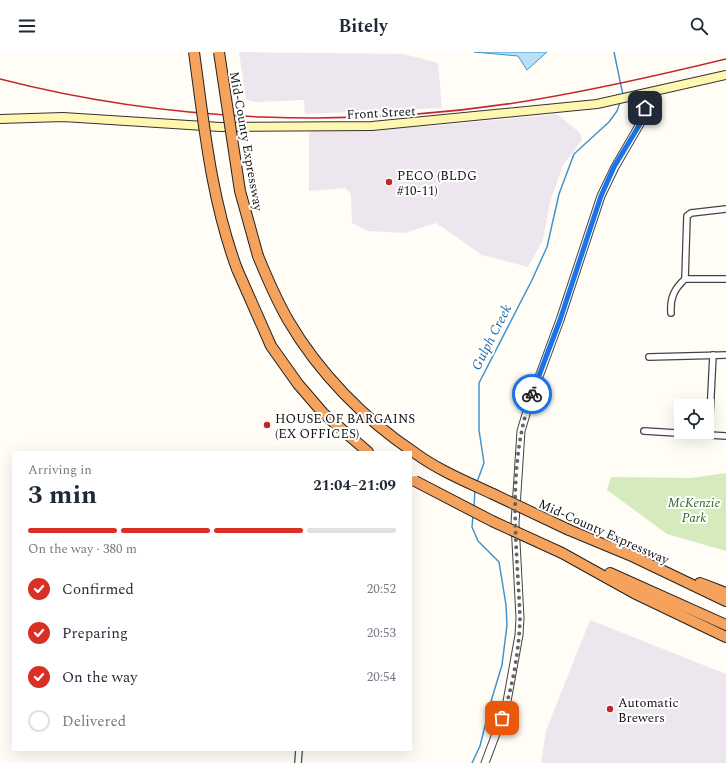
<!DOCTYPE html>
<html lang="en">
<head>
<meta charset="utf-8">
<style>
	body { margin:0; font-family:Spectral,serif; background:#f6f6f7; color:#1f2937; height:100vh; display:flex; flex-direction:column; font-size:15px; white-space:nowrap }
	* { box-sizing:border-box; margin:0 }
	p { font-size:13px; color:#747a83 }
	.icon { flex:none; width:22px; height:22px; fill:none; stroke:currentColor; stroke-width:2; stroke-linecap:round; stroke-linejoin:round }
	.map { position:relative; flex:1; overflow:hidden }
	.panel { position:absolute; left:12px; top:399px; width:400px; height:300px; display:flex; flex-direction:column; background:#fff; border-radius:0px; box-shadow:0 4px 16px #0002 }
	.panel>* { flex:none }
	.tools { position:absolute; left:674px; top:347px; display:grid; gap:8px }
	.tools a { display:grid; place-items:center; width:40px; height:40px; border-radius:0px; background:#fff; box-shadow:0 4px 16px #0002; font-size:20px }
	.pin { position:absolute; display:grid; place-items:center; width:34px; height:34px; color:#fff; margin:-17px; border-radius:8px; box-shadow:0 2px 6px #0006 }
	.courier { position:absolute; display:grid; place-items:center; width:40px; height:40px; margin:-20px; border:3px solid #1a73e8; border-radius:50%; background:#fff; color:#222; box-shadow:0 1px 5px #0007 }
	.overview em { font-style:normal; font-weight:700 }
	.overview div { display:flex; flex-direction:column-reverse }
	.overview { display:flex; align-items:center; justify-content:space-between; height:68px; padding:0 16px }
	h1 { font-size:26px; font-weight:700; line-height:30px }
	.bar { display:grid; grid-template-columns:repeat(4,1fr); gap:6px 4px; align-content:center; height:48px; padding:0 16px }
	.bar i { height:5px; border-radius:3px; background:#e0e1e3 }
	.bar .current { background:#d93025 }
	.bar p { grid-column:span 4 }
	ol { padding:0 16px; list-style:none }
	li { display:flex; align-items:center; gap:12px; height:44px }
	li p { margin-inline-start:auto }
	li .icon { padding:4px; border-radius:50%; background:#d93025; color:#fff; stroke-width:4 }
	li:last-child { color:#747a83 }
	li i { width:22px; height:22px; border:2px solid #e0e1e3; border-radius:50% }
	header { display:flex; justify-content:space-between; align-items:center; height:52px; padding:0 16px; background:#fff; font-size:18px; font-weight:700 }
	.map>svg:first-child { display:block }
</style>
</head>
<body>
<header><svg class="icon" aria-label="menu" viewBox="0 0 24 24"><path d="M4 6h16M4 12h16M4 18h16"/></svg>Bitely<svg class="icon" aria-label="search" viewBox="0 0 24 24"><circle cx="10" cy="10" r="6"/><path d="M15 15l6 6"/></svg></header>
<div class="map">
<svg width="726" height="711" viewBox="0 0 726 711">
	<rect width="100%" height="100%" fill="#fffdf5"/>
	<g fill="#eee6ef">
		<polygon points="239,0 404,2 438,11 442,56 305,62 304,48 258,50 246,48"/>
		<polygon points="557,62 580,81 582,88 563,113 550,150 543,188 528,215 482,203 436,171 405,181 368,179 352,171 351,142 345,136 309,139 309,77 420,75"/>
		<polygon points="590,568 726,622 726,711 541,711 546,679"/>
	</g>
	<polygon fill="#d5ebbd" points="726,421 726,499 667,482 607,438 611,425 691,426"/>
	<polygon fill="#b9e0f7" stroke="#3f96cf" points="474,0 547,0 527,18 518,4"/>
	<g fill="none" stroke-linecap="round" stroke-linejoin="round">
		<g stroke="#3f96cf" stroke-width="1.5">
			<polyline points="614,0 623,43"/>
			<polyline points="477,430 484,411 479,378 479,331 532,228 547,195 559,142 574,102 609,70 617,59 620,50"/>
			<polyline points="474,455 475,437"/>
			<polyline points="472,711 480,694 492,646 502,613 507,573 506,553 499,510 478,489 472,475 473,463"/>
		</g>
		<defs>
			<g id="minor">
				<polyline points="685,227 726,227"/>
				<path d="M671,261C670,246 674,237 685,227L687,164L691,161L726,157"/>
				<polyline points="649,305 726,303"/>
				<polyline points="644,379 726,384"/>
				<polyline points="709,383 713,303"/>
				<polyline points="298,711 299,698"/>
			</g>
			<polyline id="tertiary" points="485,711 506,655 519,583 520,566 515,471 521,379 530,349 560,268 601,144 615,115 640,72 644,61 647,42"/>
			<polyline id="secondary" points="0,67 63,65 220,75 372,74 597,52 726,23"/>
			<g id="motorway">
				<path d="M258,204C267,226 276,247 288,268C319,321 364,367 415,401C438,418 467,430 493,442"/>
				<polyline points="237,217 271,294 298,332 323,361 368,400"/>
				<polyline points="569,478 634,505 726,549"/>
				<polyline points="562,501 634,541 726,585"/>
				<polyline points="610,521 726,573"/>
				<polyline points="700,531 726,541"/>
			</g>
		</defs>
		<use href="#minor" stroke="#444" stroke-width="8"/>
		<use href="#tertiary" stroke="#444" stroke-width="9"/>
		<use href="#secondary" stroke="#333" stroke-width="10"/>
		<use href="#motorway" stroke="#222" stroke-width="12"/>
		<use href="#minor" stroke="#fff" stroke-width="5.5"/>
		<use href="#tertiary" stroke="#fff" stroke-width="7"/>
		<use href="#secondary" stroke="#fff6b0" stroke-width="8"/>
		<use href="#motorway" stroke="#f5a25d" stroke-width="10"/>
		<path stroke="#c4262e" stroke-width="1.5" d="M0,27C171,71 353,77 527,49C594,38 660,23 726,7"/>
		<defs>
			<g id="motorway-bridge">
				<path d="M194,0C204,73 211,147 237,217"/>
				<polyline points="219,0 240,139 258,204"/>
				<polyline points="415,429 492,469 562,501"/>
				<polyline points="493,442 569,478"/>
			</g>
		</defs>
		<use href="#motorway-bridge" stroke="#222" stroke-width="12" stroke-linecap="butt"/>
		<use href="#motorway-bridge" stroke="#f5a25d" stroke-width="10"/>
	</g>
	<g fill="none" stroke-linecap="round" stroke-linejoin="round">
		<path stroke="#646461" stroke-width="4" stroke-dasharray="0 7.2" d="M502,666C513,634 519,599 520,566C517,492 506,413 532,342"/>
		<polyline stroke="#1a73e8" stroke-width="5" points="532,342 560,268 601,144 614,115 640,72 645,56"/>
	</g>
	<g fill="#c4262e" stroke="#fff" stroke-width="1.5">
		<circle cx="389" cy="130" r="4"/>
		<circle cx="267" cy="373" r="4"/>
		<circle cx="610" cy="657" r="4"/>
	</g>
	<g text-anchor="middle" stroke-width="4" stroke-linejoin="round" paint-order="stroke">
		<g font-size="13" fill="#111" stroke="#fff">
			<text transform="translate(381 60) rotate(-3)" y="5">Front Street</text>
			<text transform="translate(247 89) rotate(80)" y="5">Mid-County Expressway</text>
			<text transform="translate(604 479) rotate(24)" y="5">Mid-County Expressway</text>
		</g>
		<g font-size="13" fill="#111" stroke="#fff" text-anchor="start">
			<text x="397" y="128">PECO (BLDG<tspan x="397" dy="15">#10-11)</tspan></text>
			<text x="275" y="371">HOUSE OF BARGAINS<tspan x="275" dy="15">(EX OFFICES)</tspan></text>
			<text x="618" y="655">Automatic<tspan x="618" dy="15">Brewers</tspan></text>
		</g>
		<g font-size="13" font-style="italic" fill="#2f6b1f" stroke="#fff">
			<text x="694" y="455">McKenzie<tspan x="694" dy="15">Park</tspan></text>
		</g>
		<g font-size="14" font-style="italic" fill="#1768a6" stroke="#fff">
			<text transform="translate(491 285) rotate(-63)" y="5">Gulph Creek</text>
		</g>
	</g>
</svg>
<div class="tools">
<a><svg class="icon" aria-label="locate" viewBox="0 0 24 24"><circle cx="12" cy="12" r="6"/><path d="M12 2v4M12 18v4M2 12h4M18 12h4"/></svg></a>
</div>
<div class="pin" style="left:502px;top:666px;background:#ea580c"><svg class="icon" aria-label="bag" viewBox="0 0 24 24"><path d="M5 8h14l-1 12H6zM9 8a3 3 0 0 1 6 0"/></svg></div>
<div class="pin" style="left:645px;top:56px;background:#1f2937"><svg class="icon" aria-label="home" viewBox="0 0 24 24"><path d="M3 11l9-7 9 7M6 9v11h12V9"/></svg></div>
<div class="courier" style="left:532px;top:342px"><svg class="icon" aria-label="bike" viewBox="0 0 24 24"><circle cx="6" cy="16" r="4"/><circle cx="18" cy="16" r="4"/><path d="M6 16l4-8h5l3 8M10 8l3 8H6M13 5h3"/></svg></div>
<section class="panel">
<div class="overview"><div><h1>3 min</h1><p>Arriving in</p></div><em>21:04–21:09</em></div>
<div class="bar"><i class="current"></i><i class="current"></i><i class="current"></i><i></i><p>On the way · 380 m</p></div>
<ol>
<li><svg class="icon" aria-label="check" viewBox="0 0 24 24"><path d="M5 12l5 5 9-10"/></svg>Confirmed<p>20:52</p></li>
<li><svg class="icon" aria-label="check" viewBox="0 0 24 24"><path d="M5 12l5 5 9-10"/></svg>Preparing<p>20:53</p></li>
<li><svg class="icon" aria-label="check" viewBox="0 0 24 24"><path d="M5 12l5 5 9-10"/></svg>On the way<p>20:54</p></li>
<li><i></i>Delivered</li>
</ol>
</section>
</div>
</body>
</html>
